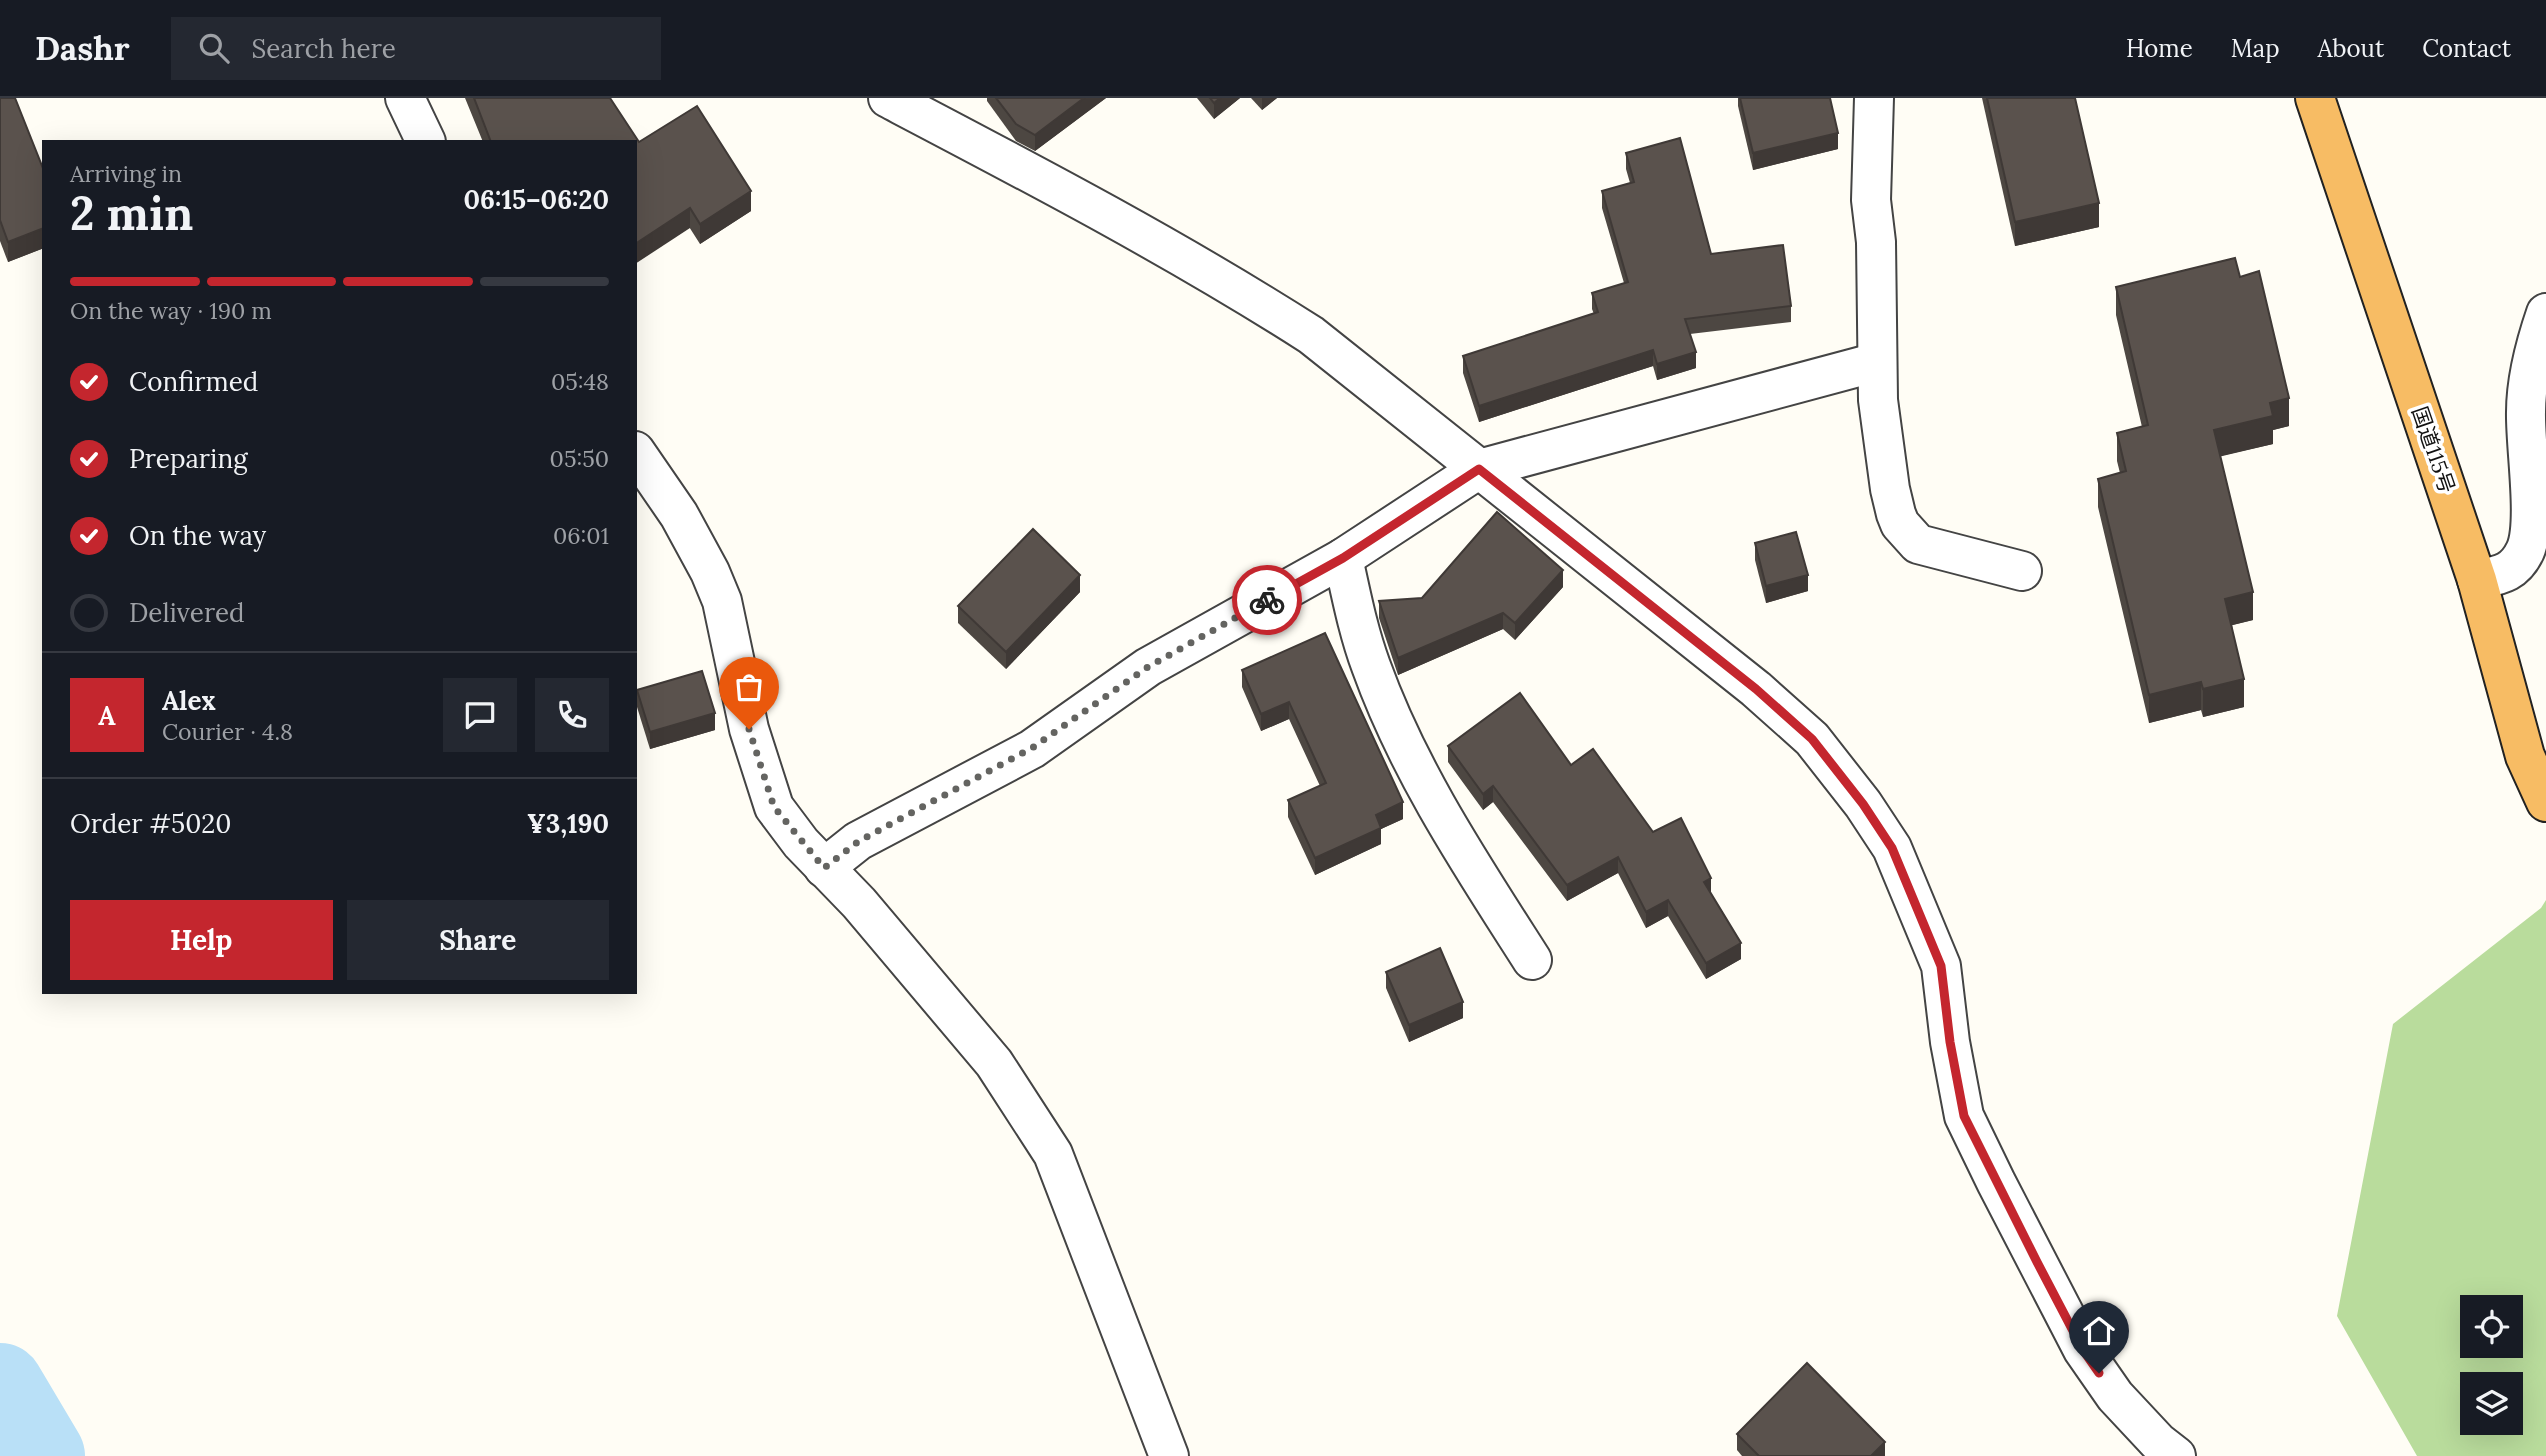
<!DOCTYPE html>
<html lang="en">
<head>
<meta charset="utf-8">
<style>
	body { margin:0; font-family:Lora,"Noto Sans JP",serif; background:#242831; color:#f1f3f6; height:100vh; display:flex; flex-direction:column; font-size:26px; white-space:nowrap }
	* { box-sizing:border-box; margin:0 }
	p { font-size:23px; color:#9ea1a6 }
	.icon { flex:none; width:38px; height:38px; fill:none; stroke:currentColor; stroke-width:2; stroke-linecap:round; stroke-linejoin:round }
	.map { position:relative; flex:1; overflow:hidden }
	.panel { position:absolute; left:42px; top:42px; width:595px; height:854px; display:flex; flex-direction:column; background:#171b24; border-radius:0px; box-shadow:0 7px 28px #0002 }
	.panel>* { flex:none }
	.fabs { position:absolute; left:2460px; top:1197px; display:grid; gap:14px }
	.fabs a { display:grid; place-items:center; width:63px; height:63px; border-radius:0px; background:#171b24; box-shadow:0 7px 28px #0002; font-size:35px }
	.pin { position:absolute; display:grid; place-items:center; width:60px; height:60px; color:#fff; margin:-72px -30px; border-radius:50% 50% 50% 0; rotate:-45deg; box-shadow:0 0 7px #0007 }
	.pin .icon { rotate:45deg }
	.courier { position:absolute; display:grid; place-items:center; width:70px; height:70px; margin:-35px; border:5px solid #c4262e; border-radius:50%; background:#fff; color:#222; box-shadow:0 2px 9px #0007 }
	.summary em { font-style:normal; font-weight:700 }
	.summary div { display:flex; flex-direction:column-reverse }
	.summary { display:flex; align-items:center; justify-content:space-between; height:119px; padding:0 28px }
	h1 { font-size:46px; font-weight:700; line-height:52px }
	.bar { display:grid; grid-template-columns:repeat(4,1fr); gap:10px 7px; align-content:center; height:84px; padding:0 28px }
	.bar i { height:9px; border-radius:5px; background:#363941 }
	.bar .on { background:#c4262e }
	.bar p { grid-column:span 4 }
	.line { display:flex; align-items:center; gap:18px; padding:0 28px; border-top:2px solid #363941 }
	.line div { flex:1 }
	.round { display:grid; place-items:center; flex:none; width:74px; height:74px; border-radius:0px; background:#242831 }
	ol { padding:0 28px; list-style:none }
	li { display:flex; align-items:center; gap:21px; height:77px }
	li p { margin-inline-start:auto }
	li .icon { padding:7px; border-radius:50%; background:#c4262e; color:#fff; stroke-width:4 }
	li:last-child { color:#9ea1a6 }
	li i { width:38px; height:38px; border:4px solid #363941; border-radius:50% }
	.button { display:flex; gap:14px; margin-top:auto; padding:14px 28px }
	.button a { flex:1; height:80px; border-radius:0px; background:#c4262e; color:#fff; font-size:28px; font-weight:700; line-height:80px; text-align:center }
	.button a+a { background:#242831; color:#f1f3f6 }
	header { display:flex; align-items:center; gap:42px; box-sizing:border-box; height:98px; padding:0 35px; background:#171b24; border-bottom:2px solid #363941 }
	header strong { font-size:33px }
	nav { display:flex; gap:38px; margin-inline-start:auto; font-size:24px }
	.search { width:490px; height:63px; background:#242831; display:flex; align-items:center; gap:18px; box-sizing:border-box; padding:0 24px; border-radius:0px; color:#9ea1a6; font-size:26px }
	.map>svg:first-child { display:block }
</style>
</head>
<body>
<header>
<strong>Dashr</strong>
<div class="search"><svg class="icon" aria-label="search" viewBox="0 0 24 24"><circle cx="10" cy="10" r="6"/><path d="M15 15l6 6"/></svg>Search here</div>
<nav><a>Home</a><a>Map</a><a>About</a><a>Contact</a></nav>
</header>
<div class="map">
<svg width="2546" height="1358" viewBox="0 0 2546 1358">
	<rect width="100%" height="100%" fill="#fffdf5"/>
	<path fill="#b9dc9c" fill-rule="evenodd" d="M2546,802V1358H2417L2337,1218L2393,926L2541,810ZM2473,1209H2511V1248H2473ZM2473,1286H2511V1325H2473Z"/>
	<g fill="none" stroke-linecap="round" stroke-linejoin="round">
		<polyline stroke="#b9e0f7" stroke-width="88" points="0,1289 41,1358"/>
		<defs>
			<g id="minor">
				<polyline points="405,0 426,44"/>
				<path d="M888,0C1031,75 1175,150 1311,237L1756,591L1812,641L1863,706L1892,750L1941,868L1950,944L1964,1018L1996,1084L2083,1252L2115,1298L2158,1344L2176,1358"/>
				<polyline points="1874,0 1871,102 1876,144 1878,302 1890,391 1896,416 1900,426 1918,446 2022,473"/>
				<polyline points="635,353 679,417 710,474 722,503 749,631 774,709 801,745 859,805 994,965 1053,1056 1169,1358"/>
				<path d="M1343,460C1351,496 1358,533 1371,568C1409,674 1472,768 1532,862"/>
				<path d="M2477,482C2499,477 2514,476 2525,453C2538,425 2525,349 2526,314C2526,280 2535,247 2546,215"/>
				<polyline points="824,770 858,743 1032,651 1148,569 1343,460 1479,371 1877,264"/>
			</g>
			<polyline id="trunk" points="2315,0 2477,482 2525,658 2546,704"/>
		</defs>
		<use href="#minor" stroke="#444" stroke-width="42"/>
		<use href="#trunk" stroke="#222" stroke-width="42"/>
		<use href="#minor" stroke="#fff" stroke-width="38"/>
		<use href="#trunk" stroke="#f7bc64" stroke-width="38"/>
	</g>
	<g fill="#4d4742">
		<polygon points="0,0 44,73 44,150 8,164 0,143"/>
		<polygon points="465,0 610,0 639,44 751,113 700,146 635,44 483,44"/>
		<polygon points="987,0 1106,0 1035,53 1016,43 987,3"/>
		<polygon points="1197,0 1240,0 1214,21"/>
		<polygon points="1251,0 1277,0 1262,12"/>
		<polygon points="1738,0 1830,0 1838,51 1753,72 1738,8"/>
		<polygon points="1982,0 2075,0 2099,129 2015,148"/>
		<polygon points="1626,55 1711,156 1791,208 1791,224 1690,236 1696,270 1657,282 1653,268 1479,324 1463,275 1463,258 1594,216 1592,211 1592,195 1624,185 1602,110 1602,93 1630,85 1626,71"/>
		<polygon points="2240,179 2289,328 2273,332 2273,346 2220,358 2253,522 2232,527 2244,609 2203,619 2201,612 2149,625 2098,409 2098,381 2120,375 2117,363 2117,335 2142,329 2116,217 2116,189"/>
		<polygon points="1755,445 1808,493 1766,505 1755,462"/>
		<polygon points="1563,489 1515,542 1503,531 1398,577 1379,520 1379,503"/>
		<polygon points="1080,494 1006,571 958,525 958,508"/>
		<polygon points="1325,535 1403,721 1381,731 1381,746 1315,777 1288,719 1288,702 1320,688 1289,621 1261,633 1242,589 1242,572"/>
		<polygon points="637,592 715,632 650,651 637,609"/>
		<polygon points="1448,648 1571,667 1653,734 1711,796 1741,861 1706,881 1668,818 1646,830 1618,775 1567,803 1493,704 1483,712 1448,664"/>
		<polygon points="1386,874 1463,920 1409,944 1386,890"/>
		<polygon points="1737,1336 1885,1358 1742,1358 1737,1352"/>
	</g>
	<g fill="#3f3936">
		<polygon points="1084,0 1106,0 1035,53 1035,37"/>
		<polygon points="1220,0 1240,0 1214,21 1214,5"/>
		<polygon points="1262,0 1277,0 1262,12"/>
		<polygon points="1838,35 1838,51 1753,72 1753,55"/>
		<polygon points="751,93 751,113 700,146 700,126"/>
		<polygon points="2099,105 2099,129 2015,148 2015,124"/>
		<polygon points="690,110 690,130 635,166 635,146"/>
		<polygon points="44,130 44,150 8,164 8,144"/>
		<polygon points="1653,252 1653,268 1479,324 1479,308"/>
		<polygon points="1696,254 1696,270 1657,282 1657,266"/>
		<polygon points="2289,300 2289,328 2273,332 2273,346 2214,360 2214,332 2270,305"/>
		<polygon points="1563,472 1563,489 1515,542 1515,525"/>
		<polygon points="1080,477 1080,494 1006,571 1006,554"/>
		<polygon points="1808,477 1808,493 1766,505 1766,488"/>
		<polygon points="2253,494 2253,522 2225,529 2225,501"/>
		<polygon points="1503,515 1503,531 1398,577 1398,560"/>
		<polygon points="2244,581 2244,609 2203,619 2203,591"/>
		<polygon points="2201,584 2201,612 2149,625 2149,597"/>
		<polygon points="1289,604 1289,621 1261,633 1261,616"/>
		<polygon points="715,615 715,632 650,651 650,634"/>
		<polygon points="1493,688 1493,704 1483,712 1483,696"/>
		<polygon points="1403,704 1403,721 1381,731 1381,746 1315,777 1315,760 1376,717"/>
		<polygon points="1618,759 1618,775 1567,803 1567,787"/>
		<polygon points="1711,780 1711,796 1704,784"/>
		<polygon points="1668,802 1668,818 1646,830 1646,814"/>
		<polygon points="1741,845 1741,861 1706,881 1706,865"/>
		<polygon points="1463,904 1463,920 1409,944 1409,927"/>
		<polygon points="1885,1344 1885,1358 1871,1358"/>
	</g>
	<g fill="#5a524d" stroke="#3f3936" stroke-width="2">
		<polygon points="0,0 15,0 44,73 44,130 8,144 0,122"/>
		<polygon points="474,0 610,0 639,44 697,8 751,93 700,126 690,110 635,146 635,44 491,44"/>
		<polygon points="996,0 1084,0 1035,37 1016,26"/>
		<polygon points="1210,0 1220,0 1214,5"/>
		<polygon points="1740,0 1830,0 1838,35 1753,55"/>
		<polygon points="1987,0 2075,0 2099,105 2015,124"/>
		<polygon points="1680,40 1711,156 1783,147 1791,208 1685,221 1696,254 1657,266 1653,252 1479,308 1463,258 1598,214 1592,195 1628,184 1602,93 1634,84 1626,55"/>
		<polygon points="2235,160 2240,179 2259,173 2289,300 2270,305 2273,318 2214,332 2253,494 2225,501 2244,581 2203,591 2201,584 2149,597 2098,381 2126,373 2117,335 2148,327 2116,189"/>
		<polygon points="1497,414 1563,472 1515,525 1503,515 1398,560 1379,503 1422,500"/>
		<polygon points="1033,431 1080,477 1006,554 958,508"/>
		<polygon points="1796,434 1808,477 1766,488 1755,445"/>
		<polygon points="1325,535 1403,704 1376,717 1381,730 1315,760 1288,702 1326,685 1289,604 1261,616 1242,572"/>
		<polygon points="702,573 715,615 650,634 637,592"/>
		<polygon points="1520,595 1571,667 1593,651 1653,734 1681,720 1711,780 1704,784 1741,845 1706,865 1668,802 1646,814 1618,759 1567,787 1493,688 1483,696 1448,648"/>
		<polygon points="1440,850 1463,904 1409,927 1386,874"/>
		<polygon points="1807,1265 1885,1344 1871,1358 1759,1358 1737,1336"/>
	</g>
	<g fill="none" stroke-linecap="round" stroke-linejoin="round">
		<polyline stroke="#646461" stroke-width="7" stroke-dasharray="0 12.6" points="749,631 774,709 824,770 859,743 1032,650 1148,569 1267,502"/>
		<polyline stroke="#c4262e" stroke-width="9" points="1267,502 1343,460 1479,371 1756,591 1812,641 1863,706 1892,750 1941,868 1950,944 1964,1018 2037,1164 2083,1252 2099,1275"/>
	</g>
	<g text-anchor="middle" stroke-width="7" stroke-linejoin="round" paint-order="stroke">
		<g font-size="21" fill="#111" stroke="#fff">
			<text transform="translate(2433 352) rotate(71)" y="7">国道115号</text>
		</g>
	</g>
</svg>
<div class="fabs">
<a><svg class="icon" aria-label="locate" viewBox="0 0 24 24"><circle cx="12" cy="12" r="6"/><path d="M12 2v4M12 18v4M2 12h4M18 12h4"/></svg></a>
<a><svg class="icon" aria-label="layers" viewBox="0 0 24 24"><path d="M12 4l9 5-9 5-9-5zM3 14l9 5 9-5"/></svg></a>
</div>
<div class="pin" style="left:749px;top:631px;background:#ea580c"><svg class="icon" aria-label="bag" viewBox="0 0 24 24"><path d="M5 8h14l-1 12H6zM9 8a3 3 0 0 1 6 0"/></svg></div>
<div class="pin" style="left:2099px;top:1275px;background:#1f2937"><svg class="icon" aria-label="home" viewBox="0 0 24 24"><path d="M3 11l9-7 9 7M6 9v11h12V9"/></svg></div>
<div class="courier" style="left:1267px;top:502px"><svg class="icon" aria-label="bike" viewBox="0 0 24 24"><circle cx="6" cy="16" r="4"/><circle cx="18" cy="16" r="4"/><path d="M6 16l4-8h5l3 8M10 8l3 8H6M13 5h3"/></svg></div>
<section class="panel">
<div class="summary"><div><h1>2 min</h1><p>Arriving in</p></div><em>06:15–06:20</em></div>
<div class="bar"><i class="on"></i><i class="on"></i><i class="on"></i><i></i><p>On the way · 190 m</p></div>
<ol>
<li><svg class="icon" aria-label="check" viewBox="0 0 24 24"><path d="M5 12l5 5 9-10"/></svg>Confirmed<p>05:48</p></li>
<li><svg class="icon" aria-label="check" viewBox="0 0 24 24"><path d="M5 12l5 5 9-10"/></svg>Preparing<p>05:50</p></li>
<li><svg class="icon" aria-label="check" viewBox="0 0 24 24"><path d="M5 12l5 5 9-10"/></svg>On the way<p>06:01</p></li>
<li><i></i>Delivered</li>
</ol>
<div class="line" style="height:126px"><b class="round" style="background:#c4262e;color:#fff">A</b><div><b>Alex</b><p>Courier · 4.8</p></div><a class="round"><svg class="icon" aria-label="chat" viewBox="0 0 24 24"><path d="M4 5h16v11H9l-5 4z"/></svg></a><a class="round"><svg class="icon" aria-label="phone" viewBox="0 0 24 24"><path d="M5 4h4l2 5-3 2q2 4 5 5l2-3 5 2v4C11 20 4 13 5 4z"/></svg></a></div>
<div class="line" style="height:91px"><div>Order #5020</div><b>¥3,190</b></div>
<div class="button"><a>Help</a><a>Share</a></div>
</section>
</div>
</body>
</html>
